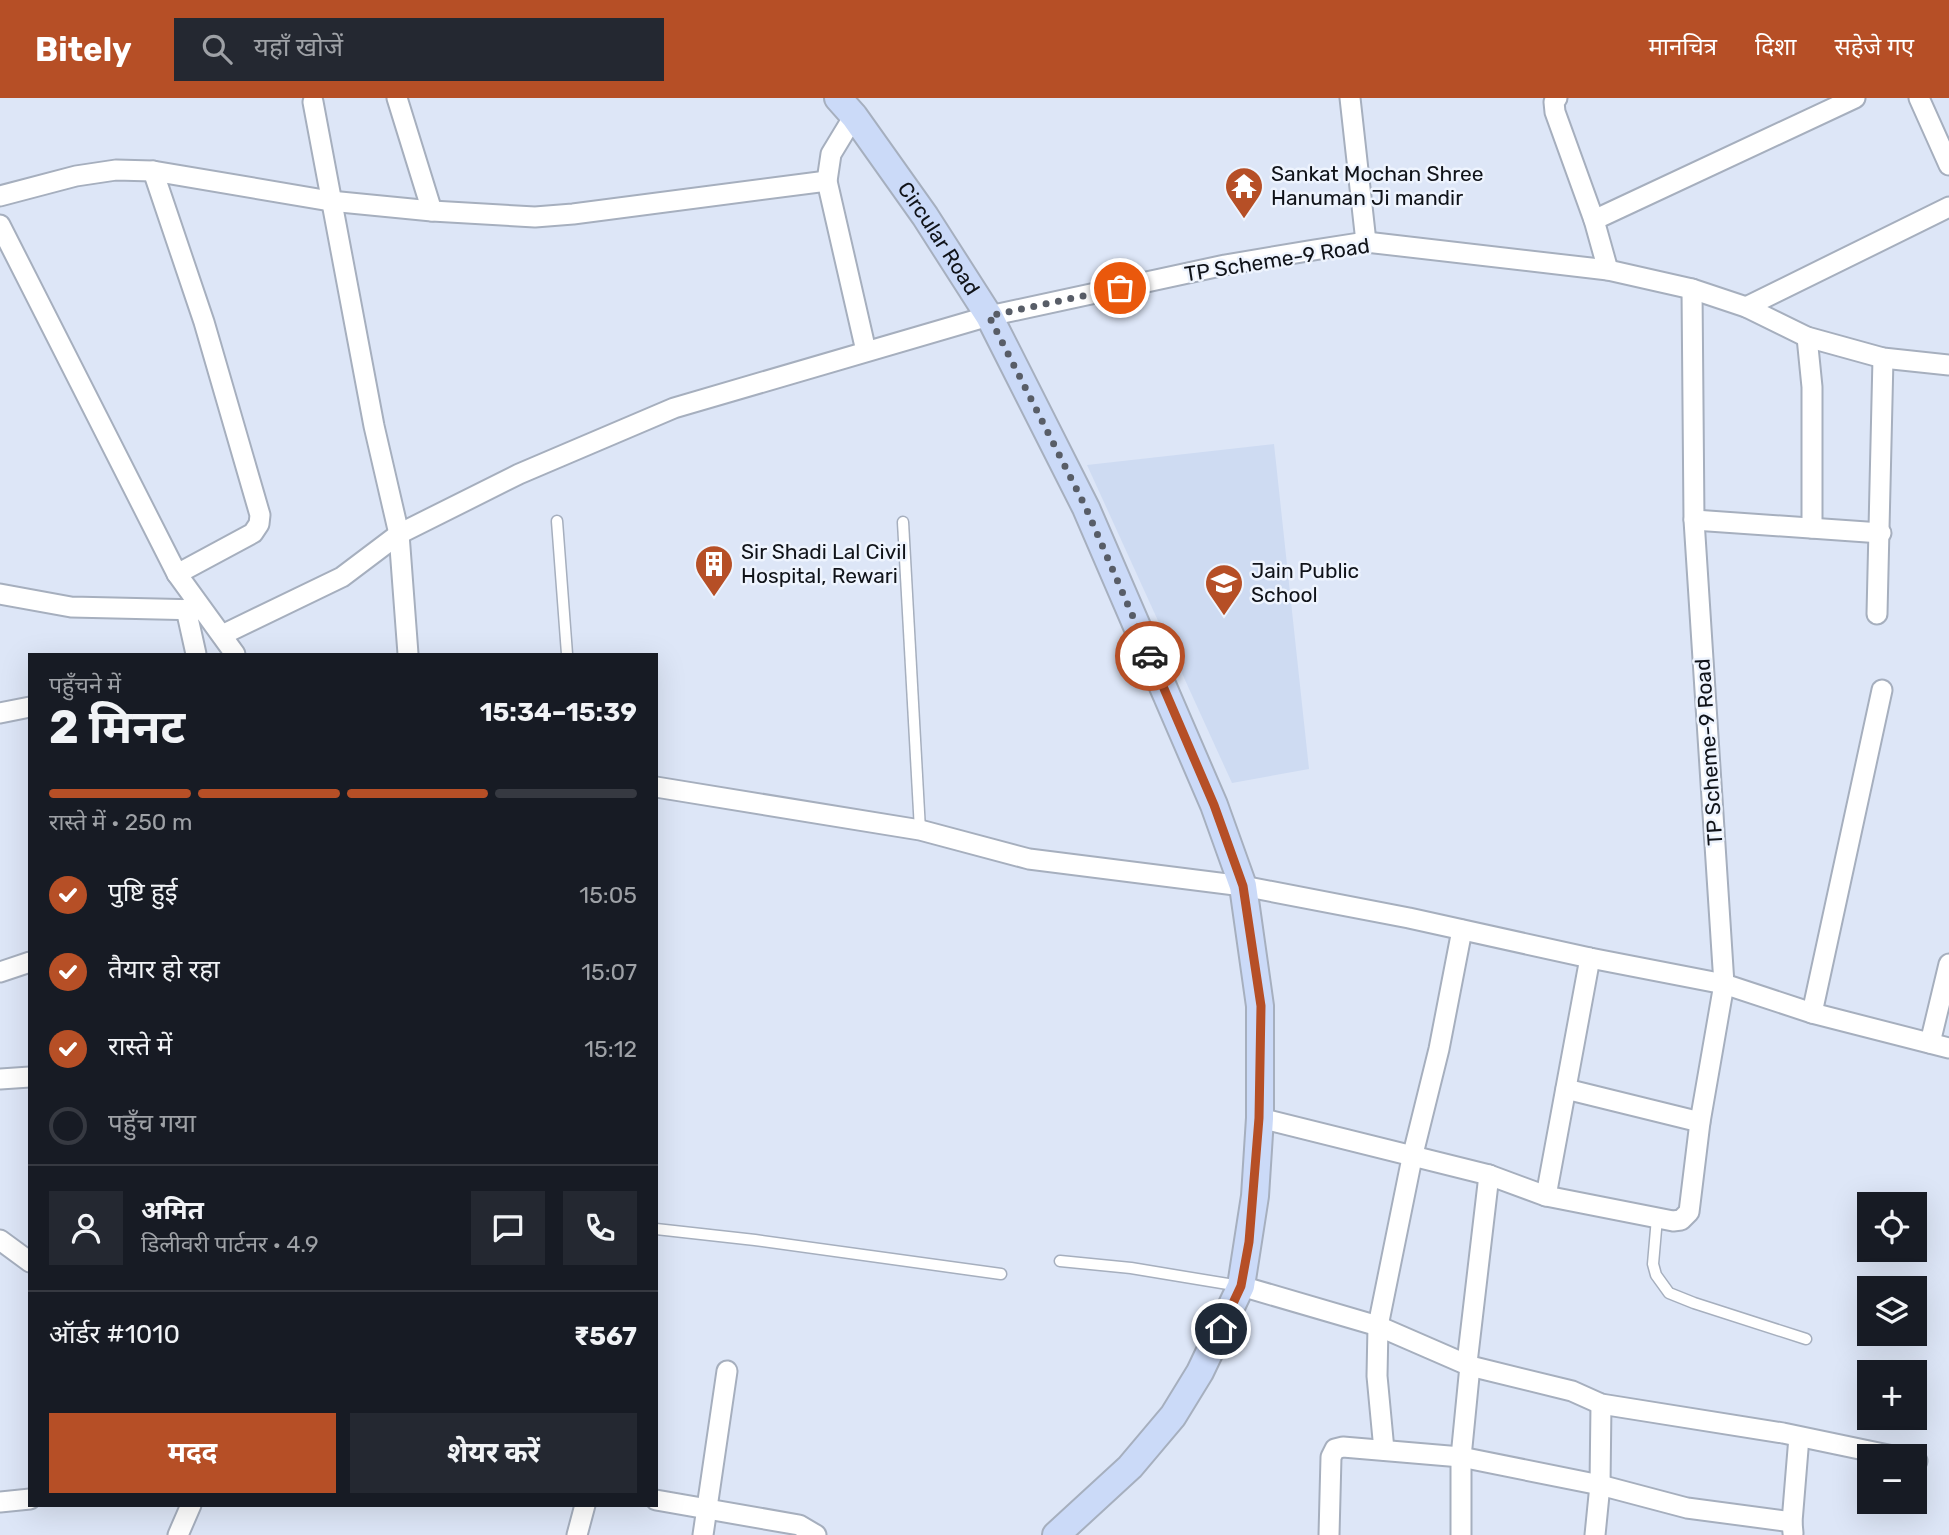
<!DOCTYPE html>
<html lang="hi">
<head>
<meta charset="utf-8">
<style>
	body { margin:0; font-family:Rubik,"Noto Sans Devanagari",sans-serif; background:#242831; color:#f1f3f6; height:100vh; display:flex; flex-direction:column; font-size:26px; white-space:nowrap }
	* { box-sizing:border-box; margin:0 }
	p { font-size:23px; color:#9ea1a6 }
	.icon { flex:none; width:38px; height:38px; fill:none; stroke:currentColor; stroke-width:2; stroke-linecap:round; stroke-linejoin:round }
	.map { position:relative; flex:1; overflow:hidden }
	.drawer { position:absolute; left:28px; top:555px; width:630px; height:854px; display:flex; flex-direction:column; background:#171b24; border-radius:0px; box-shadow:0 7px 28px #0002 }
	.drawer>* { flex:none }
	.fabs { position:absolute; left:1857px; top:1094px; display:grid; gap:14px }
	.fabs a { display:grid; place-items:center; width:70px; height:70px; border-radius:0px; background:#171b24; box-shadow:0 7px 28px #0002; font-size:35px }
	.pin { position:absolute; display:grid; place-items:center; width:60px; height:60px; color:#fff; margin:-30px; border:4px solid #fff; border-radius:50%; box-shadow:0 2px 7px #0007 }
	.courier { position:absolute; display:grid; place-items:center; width:70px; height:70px; margin:-35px; border:5px solid #b64f26; border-radius:50%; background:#fff; color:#222; box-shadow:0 2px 9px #0007 }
	.overview em { font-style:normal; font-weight:700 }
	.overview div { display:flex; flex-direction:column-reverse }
	.overview { display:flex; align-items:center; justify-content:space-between; height:119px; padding:0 21px }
	h1 { font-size:46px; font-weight:700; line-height:52px }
	.bar { display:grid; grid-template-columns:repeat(4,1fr); gap:10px 7px; align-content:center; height:84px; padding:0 21px }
	.bar i { height:9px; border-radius:5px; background:#363941 }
	.bar .current { background:#b64f26 }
	.bar p { grid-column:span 4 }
	.line { display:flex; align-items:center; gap:18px; padding:0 21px; border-top:2px solid #363941 }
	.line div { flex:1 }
	.round { display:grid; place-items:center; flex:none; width:74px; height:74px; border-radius:0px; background:#242831 }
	ol { padding:0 21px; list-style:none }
	li { display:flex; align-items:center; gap:21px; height:77px }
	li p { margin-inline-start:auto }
	li .icon { padding:7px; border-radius:50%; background:#b64f26; color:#fff; stroke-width:4 }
	li:last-child { color:#9ea1a6 }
	li i { width:38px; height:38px; border:4px solid #363941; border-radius:50% }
	.action { display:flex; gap:14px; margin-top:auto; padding:14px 21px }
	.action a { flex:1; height:80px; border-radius:0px; background:#b64f26; color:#fff; font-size:28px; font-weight:700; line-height:80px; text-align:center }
	.action a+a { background:#242831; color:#f1f3f6 }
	header { display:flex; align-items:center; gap:42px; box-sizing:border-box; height:98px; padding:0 35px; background:#b64f26; color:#fff }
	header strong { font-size:33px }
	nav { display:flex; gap:38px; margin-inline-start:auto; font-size:24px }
	.search { width:490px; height:63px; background:#242831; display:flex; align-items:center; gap:18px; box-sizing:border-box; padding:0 24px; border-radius:0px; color:#9ea1a6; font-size:26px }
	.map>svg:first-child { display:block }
</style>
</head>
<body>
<header>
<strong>Bitely</strong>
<div class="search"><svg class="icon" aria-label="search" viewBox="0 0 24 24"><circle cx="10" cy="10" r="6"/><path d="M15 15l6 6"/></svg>यहाँ खोजें</div>
<nav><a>मानचित्र</a><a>दिशा</a><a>सहेजे गए</a></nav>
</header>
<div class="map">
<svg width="1949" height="1437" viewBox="0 0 1949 1437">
	<rect width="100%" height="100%" fill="#dde6f7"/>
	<polygon fill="#cedbf2" points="1274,346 1309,671 1232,685 1087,367"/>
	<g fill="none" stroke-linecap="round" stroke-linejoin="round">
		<defs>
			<g id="service">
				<polyline points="557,423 567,556"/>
				<polyline points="903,424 920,732"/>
				<polyline points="1657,1120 1653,1166 1656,1177 1669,1195 1694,1205 1806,1241"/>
				<polyline points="656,1131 755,1142 1001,1176"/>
				<polyline points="1060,1163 1131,1170 1240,1188"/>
			</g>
			<g id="minor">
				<polyline points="397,0 432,113"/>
				<polyline points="1350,0 1366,144"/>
				<polyline points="1557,0 1554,4 1555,14 1594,122 1608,172"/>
				<polyline points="1919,0 1949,67"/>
				<polyline points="313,4 374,328 399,436 408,556"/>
				<polyline points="854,18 831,56 827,83 866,253"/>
				<polyline points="153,73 204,224 260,417 259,426 253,435 177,476"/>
				<polyline points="0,98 76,78 116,72 153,73 330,103 432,113 535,119 573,116 827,83"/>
				<polyline points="1594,122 1855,0"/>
				<polyline points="0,127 177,476 235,556"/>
				<polyline points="1746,209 1949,109"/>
				<polyline points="1807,239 1812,289 1812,430"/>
				<polyline points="1694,422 1881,435"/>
				<polyline points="0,496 71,509 201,512"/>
				<polyline points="186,511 196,556"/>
				<polyline points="1877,516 1883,260"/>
				<polyline points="222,537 342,479 399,436 519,376 674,310 989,218 1225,167 1314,152 1366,144 1608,172 1692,191 1746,209 1807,239 1883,260 1949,267"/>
				<polyline points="0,615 30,609"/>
				<polyline points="656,689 920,732 1029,761 1243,788 1409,820 1590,860 1724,886 1812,915 1949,950"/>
				<polyline points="0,874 30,864"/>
				<polyline points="1812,915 1882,592"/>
				<polyline points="1930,945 1949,866"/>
				<polyline points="0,981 30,979"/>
				<polyline points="1566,991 1700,1024"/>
				<polyline points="1260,1020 1489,1077 1546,1098 1673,1123 1681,1122 1689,1114 1700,1024 1724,886 1694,422 1692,191"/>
				<polyline points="1546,1098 1590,860"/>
				<polyline points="0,1142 30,1164"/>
				<polyline points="1241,1188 1378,1228 1470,1268 1572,1293 1601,1306 1783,1335 1893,1358"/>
				<polyline points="1467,1265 1489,1077"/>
				<polyline points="1384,1352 1377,1278 1378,1228 1412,1060 1439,951 1462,832"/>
				<polyline points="1914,1362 1917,1363"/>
				<polyline points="656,1402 799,1427 816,1437"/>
				<polyline points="0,1404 30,1401"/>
				<polyline points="1793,1435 1792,1424 1799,1339"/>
				<polyline points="178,1437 191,1407"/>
				<polyline points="577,1437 585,1407"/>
				<polyline points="703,1437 727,1273"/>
				<polyline points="1329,1437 1331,1359 1335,1351 1343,1349 1461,1359 1600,1387 1687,1410 1792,1424"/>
				<polyline points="1461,1437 1461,1359 1470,1268"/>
				<polyline points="1595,1437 1600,1387 1601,1306"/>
			</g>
			<g id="secondary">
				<path id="s1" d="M838,0L854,18L925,118L989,218L1086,410L1214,707L1243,788L1260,908V1020L1255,1098L1241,1188L1200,1274L1173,1318L1130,1369L1056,1437"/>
			</g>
		</defs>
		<use href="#service" stroke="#a6afbe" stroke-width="13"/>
		<use href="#minor" stroke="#a6afbe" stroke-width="23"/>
		<use href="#secondary" stroke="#a6afbe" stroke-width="30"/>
		<use href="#service" stroke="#fff" stroke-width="10"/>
		<use href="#minor" stroke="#fff" stroke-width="19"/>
		<use href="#secondary" stroke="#cbdaf8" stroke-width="26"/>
	</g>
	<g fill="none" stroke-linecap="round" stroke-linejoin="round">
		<polyline stroke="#585d67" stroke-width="7" stroke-dasharray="0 12.6" points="1120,190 989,218 1086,410 1150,558"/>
		<polyline stroke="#b64f26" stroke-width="9" points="1150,558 1214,707 1243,788 1261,908 1259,1020 1249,1144 1241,1188 1221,1231"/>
	</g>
	<defs>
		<symbol id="temple-pin" viewBox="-11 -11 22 30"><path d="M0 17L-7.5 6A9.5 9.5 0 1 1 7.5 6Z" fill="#b64f26" stroke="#eef4fe"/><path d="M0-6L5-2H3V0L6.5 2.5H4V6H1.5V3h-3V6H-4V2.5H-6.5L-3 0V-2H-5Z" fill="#fff"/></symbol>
		<symbol id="building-pin" viewBox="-11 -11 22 30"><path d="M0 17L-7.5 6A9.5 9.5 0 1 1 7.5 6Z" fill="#b64f26" stroke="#eef4fe"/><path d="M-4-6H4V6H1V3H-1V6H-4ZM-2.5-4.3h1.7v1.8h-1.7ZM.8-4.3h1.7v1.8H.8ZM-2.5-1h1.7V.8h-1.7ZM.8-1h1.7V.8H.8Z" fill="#fff"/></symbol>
		<symbol id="school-pin" viewBox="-11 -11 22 30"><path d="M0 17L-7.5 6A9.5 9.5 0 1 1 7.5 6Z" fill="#b64f26" stroke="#eef4fe"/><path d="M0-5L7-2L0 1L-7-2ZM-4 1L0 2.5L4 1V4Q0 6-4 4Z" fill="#fff"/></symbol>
	</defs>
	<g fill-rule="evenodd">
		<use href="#temple-pin" x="1222" y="66" width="44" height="60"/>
		<use href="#building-pin" x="692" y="444" width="44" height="60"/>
		<use href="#school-pin" x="1202" y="463" width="44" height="60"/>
	</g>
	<g text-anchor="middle" stroke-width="5" stroke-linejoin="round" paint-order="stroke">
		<g font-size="21" fill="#101319" stroke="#eef4fe" text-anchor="start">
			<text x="1271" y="83">Sankat Mochan Shree<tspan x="1271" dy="24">Hanuman Ji mandir</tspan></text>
			<text x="741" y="461">Sir Shadi Lal Civil<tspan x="741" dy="24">Hospital, Rewari</tspan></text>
			<text x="1251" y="480">Jain Public<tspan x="1251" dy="24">School</tspan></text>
		</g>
		<g font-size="21" fill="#101319" stroke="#eef4fe">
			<text dy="7" stroke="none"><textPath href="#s1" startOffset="173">Circular Road</textPath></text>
			<text transform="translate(1277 162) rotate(-9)" y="7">TP Scheme-9 Road</text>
			<text transform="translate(1709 654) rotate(-94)" y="7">TP Scheme-9 Road</text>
		</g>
	</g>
</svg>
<div class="fabs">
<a><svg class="icon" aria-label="locate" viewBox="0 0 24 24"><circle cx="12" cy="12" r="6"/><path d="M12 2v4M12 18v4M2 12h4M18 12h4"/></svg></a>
<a><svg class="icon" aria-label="layers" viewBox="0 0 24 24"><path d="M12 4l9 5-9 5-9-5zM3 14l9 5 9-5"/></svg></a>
<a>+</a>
<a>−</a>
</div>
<div class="pin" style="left:1120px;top:190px;background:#ea580c"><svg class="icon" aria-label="bag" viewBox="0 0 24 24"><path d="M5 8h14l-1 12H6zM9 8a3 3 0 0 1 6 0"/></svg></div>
<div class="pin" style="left:1221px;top:1231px;background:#1f2937"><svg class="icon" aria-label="home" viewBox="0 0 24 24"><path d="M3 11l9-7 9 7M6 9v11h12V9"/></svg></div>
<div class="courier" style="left:1150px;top:558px"><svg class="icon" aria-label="car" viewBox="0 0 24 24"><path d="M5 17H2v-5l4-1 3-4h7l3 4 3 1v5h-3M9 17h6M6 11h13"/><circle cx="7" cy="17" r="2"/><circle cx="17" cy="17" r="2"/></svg></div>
<section class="drawer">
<div class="overview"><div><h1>2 मिनट</h1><p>पहुँचने में</p></div><em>15:34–15:39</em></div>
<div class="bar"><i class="current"></i><i class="current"></i><i class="current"></i><i></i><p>रास्ते में · 250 m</p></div>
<ol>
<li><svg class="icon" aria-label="check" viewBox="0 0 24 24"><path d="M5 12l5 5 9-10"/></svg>पुष्टि हुई<p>15:05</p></li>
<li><svg class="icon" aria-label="check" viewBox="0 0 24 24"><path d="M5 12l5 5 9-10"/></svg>तैयार हो रहा<p>15:07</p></li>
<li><svg class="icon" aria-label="check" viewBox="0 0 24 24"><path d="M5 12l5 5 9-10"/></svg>रास्ते में<p>15:12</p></li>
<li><i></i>पहुँच गया</li>
</ol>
<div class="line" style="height:126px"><a class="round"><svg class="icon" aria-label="person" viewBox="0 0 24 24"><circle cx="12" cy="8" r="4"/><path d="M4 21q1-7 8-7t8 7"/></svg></a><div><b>अमित</b><p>डिलीवरी पार्टनर · 4.9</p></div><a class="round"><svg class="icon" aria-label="chat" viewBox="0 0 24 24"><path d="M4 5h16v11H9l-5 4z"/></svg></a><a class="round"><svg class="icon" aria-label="phone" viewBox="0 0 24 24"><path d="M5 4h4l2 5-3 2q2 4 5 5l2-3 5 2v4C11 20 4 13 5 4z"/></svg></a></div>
<div class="line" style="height:91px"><div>ऑर्डर #1010</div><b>₹567</b></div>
<div class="action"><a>मदद</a><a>शेयर करें</a></div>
</section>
</div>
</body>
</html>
